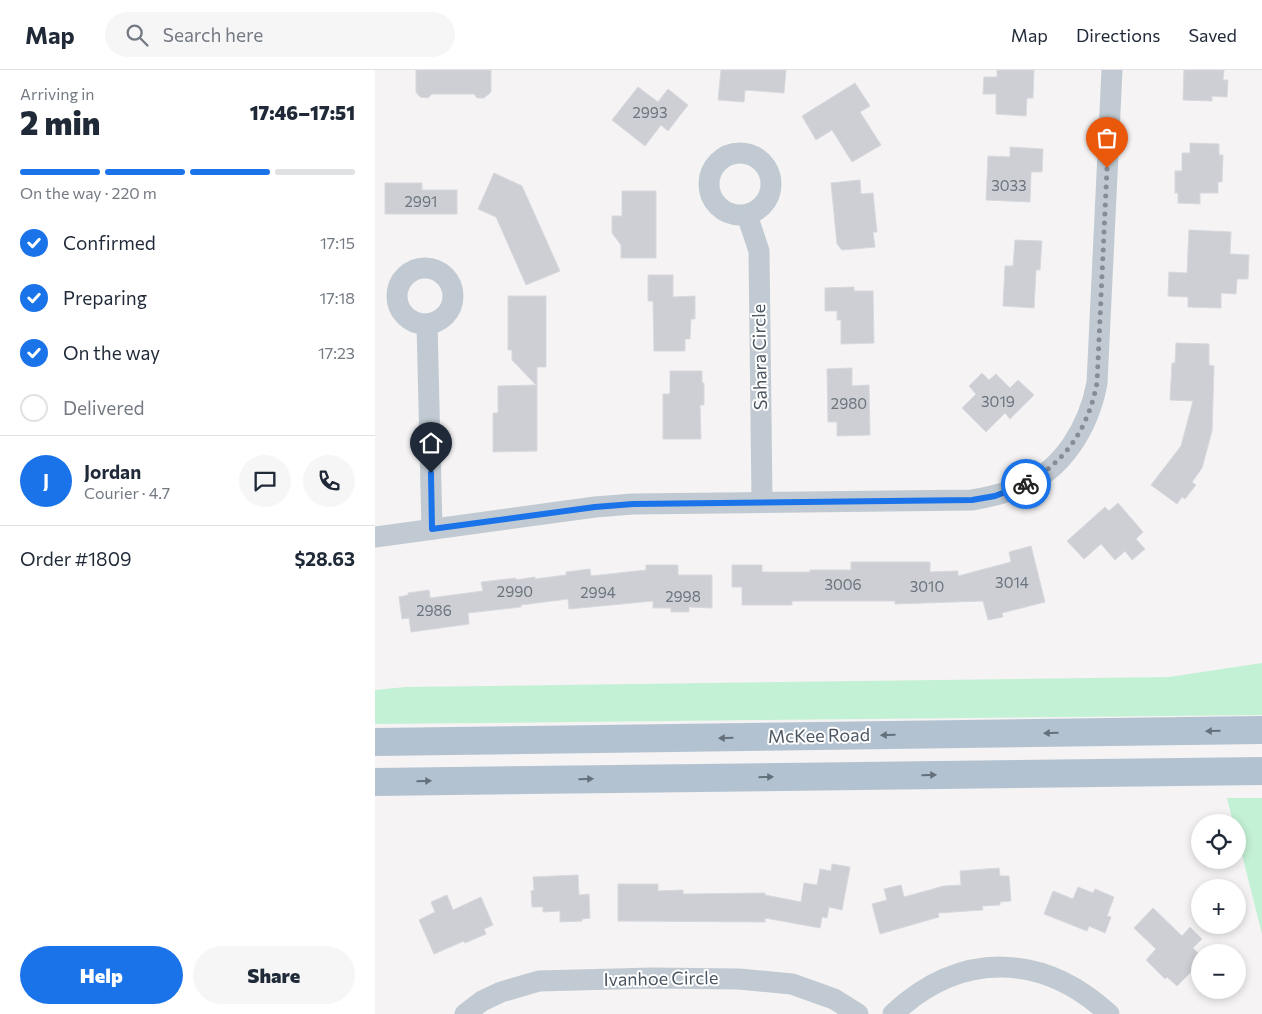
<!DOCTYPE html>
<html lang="en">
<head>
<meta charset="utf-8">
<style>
	body { margin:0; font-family:Commissioner,sans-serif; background:#f6f6f7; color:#1f2937; height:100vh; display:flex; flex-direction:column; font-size:19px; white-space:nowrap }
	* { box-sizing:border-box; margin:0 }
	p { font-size:16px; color:#747a83 }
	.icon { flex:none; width:28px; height:28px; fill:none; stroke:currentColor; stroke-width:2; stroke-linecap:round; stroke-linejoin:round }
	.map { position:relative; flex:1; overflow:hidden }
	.details { display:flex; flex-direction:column; background:#fff; width:375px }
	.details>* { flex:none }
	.fabs { position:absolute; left:816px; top:744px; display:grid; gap:10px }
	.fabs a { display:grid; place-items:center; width:55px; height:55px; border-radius:50%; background:#fff; box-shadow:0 2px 8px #0003; font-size:25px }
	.pin { position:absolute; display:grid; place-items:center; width:42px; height:42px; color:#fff; margin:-51px -21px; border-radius:50% 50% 50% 0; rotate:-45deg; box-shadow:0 0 5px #0007 }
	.pin .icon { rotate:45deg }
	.courier { position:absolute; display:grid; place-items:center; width:50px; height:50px; margin:-25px; border:4px solid #1a73e8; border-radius:50%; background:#fff; color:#222; box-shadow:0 1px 6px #0007 }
	.head em { font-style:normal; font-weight:800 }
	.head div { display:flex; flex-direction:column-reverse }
	.head { display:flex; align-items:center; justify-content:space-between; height:85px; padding:0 20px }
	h1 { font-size:32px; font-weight:800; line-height:38px }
	.bar { display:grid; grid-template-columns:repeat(4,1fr); gap:8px 5px; align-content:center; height:60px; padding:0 20px }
	.bar i { height:6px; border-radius:4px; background:#e0e1e3 }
	.bar .current { background:#1a73e8 }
	.bar p { grid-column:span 4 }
	.line { display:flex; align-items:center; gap:12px; padding:0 20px; border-top:1px solid #e0e1e3 }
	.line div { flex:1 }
	.round { display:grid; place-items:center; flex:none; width:52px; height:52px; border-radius:26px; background:#f6f6f7 }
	ol { padding:0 20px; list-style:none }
	li { display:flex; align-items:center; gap:15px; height:55px }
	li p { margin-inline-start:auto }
	li .icon { padding:5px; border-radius:50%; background:#1a73e8; color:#fff; stroke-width:4 }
	li:last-child { color:#747a83 }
	li i { width:28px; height:28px; border:2px solid #e0e1e3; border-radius:50% }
	.action { display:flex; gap:10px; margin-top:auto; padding:10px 20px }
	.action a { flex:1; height:58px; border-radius:30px; background:#1a73e8; color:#fff; font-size:20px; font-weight:800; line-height:58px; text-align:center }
	.action a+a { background:#f6f6f7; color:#1f2937 }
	header { display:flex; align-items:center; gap:30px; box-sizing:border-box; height:70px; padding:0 25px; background:#fff; border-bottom:1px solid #e0e1e3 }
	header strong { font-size:24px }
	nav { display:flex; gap:28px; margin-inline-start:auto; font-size:18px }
	.search { width:350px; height:45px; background:#f6f6f7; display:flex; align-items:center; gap:12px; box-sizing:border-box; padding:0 18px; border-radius:28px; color:#747a83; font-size:19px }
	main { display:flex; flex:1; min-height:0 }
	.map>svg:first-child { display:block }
</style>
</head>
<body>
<header>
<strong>Map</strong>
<div class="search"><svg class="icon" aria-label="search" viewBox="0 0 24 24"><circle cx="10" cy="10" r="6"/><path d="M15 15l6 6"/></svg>Search here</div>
<nav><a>Map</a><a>Directions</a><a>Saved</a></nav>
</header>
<main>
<section class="details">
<div class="head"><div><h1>2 min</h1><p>Arriving in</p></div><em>17:46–17:51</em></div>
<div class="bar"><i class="current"></i><i class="current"></i><i class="current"></i><i></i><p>On the way · 220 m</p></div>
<ol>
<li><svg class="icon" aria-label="check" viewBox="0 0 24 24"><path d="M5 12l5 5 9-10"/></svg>Confirmed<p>17:15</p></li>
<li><svg class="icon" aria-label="check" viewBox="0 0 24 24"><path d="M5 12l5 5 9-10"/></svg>Preparing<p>17:18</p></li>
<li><svg class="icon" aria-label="check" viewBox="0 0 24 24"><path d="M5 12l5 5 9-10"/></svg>On the way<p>17:23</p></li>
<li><i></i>Delivered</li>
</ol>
<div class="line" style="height:90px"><b class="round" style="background:#1a73e8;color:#fff">J</b><div><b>Jordan</b><p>Courier · 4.7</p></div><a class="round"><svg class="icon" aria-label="chat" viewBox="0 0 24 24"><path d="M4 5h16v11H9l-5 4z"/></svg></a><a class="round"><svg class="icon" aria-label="phone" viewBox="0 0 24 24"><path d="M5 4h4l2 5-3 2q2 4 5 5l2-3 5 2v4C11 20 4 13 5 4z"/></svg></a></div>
<div class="line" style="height:65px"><div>Order #1809</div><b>$28.63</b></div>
<div class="action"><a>Help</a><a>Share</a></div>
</section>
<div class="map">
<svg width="887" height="944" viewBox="0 0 887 944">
	<rect width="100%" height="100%" fill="#f5f3f3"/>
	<g fill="#c3f1d5">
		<polygon points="887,593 887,645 0,654 0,620 31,617 794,607"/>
		<polygon points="852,728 887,728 887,864 863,769 862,752 858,752"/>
	</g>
	<g fill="#cdcfd5" stroke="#d7d9de">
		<polygon points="41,0 116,0 116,22 109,28 102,28 99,24 57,24 53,28 45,27 41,22"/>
		<polygon points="346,0 411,0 409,23 370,20 369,32 343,30"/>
		<polygon points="622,0 659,0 658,28 652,28 651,46 621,44 621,24 608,24 609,7 622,7"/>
		<polygon points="809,0 849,0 848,10 853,10 852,27 837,26 837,31 808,30"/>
		<polygon points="480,13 495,36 485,42 506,75 477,92 457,60 441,70 427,46"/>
		<polygon points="263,17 283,32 293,19 313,35 293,61 286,55 270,76 237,50"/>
		<polygon points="815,73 844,74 844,85 848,85 847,112 843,112 843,123 825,123 825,134 803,133 803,123 800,123 800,101 807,101 807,83 815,83"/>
		<polygon points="635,77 668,79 667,102 656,102 655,132 611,130 613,86 635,87"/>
		<polygon points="119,103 147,116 185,201 151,215 121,147 103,139"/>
		<polygon points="485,110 486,124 498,123 502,162 498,162 500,177 467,180 462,174 456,113"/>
		<polygon points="10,113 47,113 47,120 82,120 82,144 10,144"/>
		<polygon points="247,121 281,121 281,188 246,188 246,175 237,163 237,146 247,146"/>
		<polygon points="814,160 856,162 855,184 874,185 873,209 862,209 861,224 846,223 846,238 813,237 813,227 793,226 794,202 812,203"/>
		<polygon points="640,170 667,171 665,200 661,200 659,238 628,236 630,196 638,196"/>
		<polygon points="273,205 298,205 298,227 320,226 320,249 316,249 315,269 310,269 310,281 279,281 278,231 273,231"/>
		<polygon points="479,217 479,221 498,221 499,273 466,274 466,250 462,250 462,241 450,241 450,218"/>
		<polygon points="133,226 171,226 171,297 162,297 162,381 118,382 118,343 123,343 123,316 161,315 137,290 137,280 133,280"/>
		<polygon points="801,273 834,274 834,295 839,296 837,361 827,398 817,412 821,415 810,429 807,427 802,434 776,415 806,376 818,331 795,330 797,293 800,293"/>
		<polygon points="477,298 477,316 494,315 495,365 462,366 462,352 453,352 452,299"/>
		<polygon points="295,301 327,301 327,313 329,313 329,335 325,335 326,369 288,369 288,324 295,324"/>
		<polygon points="607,303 614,310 621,304 635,318 643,310 659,325 635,349 630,343 611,362 587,338 601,324 594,316"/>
		<polygon points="743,433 768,462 761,469 770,479 757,490 750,481 740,490 726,474 709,489 692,471 730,437 734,441"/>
		<polygon points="656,476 670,532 627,543 628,547 613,550 608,531 520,534 520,531 417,531 417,535 367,535 367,517 357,517 357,495 387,495 387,502 435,502 435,500 476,500 476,492 555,492 555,502 583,501 583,506 636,492 634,482"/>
		<polygon points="271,495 303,495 303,505 337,505 337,538 314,537 314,542 296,542 296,538 278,538 278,531 194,539 193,529 146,535 146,537 93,543 94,554 36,562 34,548 27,549 24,527 33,525 33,523 54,520 55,528 108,521 106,512 141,508 141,510 160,507 160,509 191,505 191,502 215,499 216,506 271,500"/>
		<polygon points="457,794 475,797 467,840 454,837 452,848 447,847 445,858 390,848 390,852 243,851 243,814 283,814 283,821 308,820 308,824 390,823 390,825 426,832 429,813 442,815 445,799 456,801"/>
		<polygon points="624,798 625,806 634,806 636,831 625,832 625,835 607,836 608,840 563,843 564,847 505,864 497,834 512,830 509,819 526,815 529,827 569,816 586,815 585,801"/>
		<polygon points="203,805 204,825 214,824 215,848 207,849 207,851 185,852 185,841 168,842 168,837 157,837 156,821 159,820 158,807"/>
		<polygon points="703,817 718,823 720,819 739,827 732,846 736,847 730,863 714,856 712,861 669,844 678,821 698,829"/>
		<polygon points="72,825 78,840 106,827 118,855 109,859 111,864 90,873 89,871 59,884 44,850 60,842 56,832"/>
		<polygon points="778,838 807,866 815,857 827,869 818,878 825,885 825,893 802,916 792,907 790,909 771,890 781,879 759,858"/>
	</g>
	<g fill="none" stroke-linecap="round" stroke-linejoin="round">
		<g stroke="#c1cad2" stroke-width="21">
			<circle cx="365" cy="114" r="31"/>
			<polyline points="372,145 384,181 387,431"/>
			<circle cx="50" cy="226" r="28"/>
			<polyline points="52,254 57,459"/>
			<path d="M0,467L220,437L258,434L597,430C613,427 630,424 645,417C688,401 714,356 722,313L737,0"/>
			<polyline points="90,944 107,931 126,922 164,911 277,908 364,909 417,914 459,929 483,944"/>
			<path d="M518,944C585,881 667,882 734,944"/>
		</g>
		<g stroke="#b3c2d1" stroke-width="28">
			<polyline points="0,672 887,660"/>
			<polyline points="0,712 887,701"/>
		</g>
	</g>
	<defs><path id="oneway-solid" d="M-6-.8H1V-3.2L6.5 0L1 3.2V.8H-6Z" transform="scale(1.25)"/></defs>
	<g fill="#64717d">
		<use href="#oneway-solid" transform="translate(838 661) rotate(179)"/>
		<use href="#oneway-solid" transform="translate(676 663) rotate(179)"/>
		<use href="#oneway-solid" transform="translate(513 665) rotate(179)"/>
		<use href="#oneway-solid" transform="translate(351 668) rotate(179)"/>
		<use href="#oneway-solid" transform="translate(554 705) rotate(-1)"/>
		<use href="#oneway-solid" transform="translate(391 707) rotate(-1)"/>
		<use href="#oneway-solid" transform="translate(211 709) rotate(-1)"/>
		<use href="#oneway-solid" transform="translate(49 711) rotate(-1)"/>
	</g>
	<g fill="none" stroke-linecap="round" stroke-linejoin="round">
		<path stroke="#868d94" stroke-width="5" stroke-dasharray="0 9" d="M651,414C691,391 713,359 722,313L732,98"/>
		<polyline stroke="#1a73e8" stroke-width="6" points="56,403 57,459 220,437 258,434 597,430 620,426 651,414"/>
	</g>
	<g text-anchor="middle" stroke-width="4" stroke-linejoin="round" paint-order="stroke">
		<g font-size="15" fill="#6b747e">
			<text x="275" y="48">2993</text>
			<text x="634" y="121">3033</text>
			<text x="46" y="137">2991</text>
			<text x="623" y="337">3019</text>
			<text x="474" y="339">2980</text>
			<text x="637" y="518">3014</text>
			<text x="468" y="520">3006</text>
			<text x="552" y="522">3010</text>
			<text x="140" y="527">2990</text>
			<text x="223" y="528">2994</text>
			<text x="308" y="532">2998</text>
			<text x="59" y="546">2986</text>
		</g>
		<g font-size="18" fill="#4a5661" stroke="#fff">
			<text transform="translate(385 287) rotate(-91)" y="6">Sahara Circle</text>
			<text transform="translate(444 666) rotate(-1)" y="6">McKee Road</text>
			<text transform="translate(286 909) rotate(-1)" y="6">Ivanhoe Circle</text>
		</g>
	</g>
</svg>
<div class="fabs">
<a><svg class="icon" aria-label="locate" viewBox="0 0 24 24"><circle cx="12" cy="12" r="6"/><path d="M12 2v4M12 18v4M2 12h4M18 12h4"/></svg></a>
<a>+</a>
<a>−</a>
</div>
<div class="pin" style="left:732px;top:98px;background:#ea580c"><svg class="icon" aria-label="bag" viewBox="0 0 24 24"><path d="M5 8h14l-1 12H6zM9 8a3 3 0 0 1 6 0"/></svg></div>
<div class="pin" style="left:56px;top:403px;background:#1f2937"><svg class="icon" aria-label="home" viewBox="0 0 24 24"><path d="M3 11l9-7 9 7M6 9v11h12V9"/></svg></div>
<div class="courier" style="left:651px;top:414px"><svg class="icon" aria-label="bike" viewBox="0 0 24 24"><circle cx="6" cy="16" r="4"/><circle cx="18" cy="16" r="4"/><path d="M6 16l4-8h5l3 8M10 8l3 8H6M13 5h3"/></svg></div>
</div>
</main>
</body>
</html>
